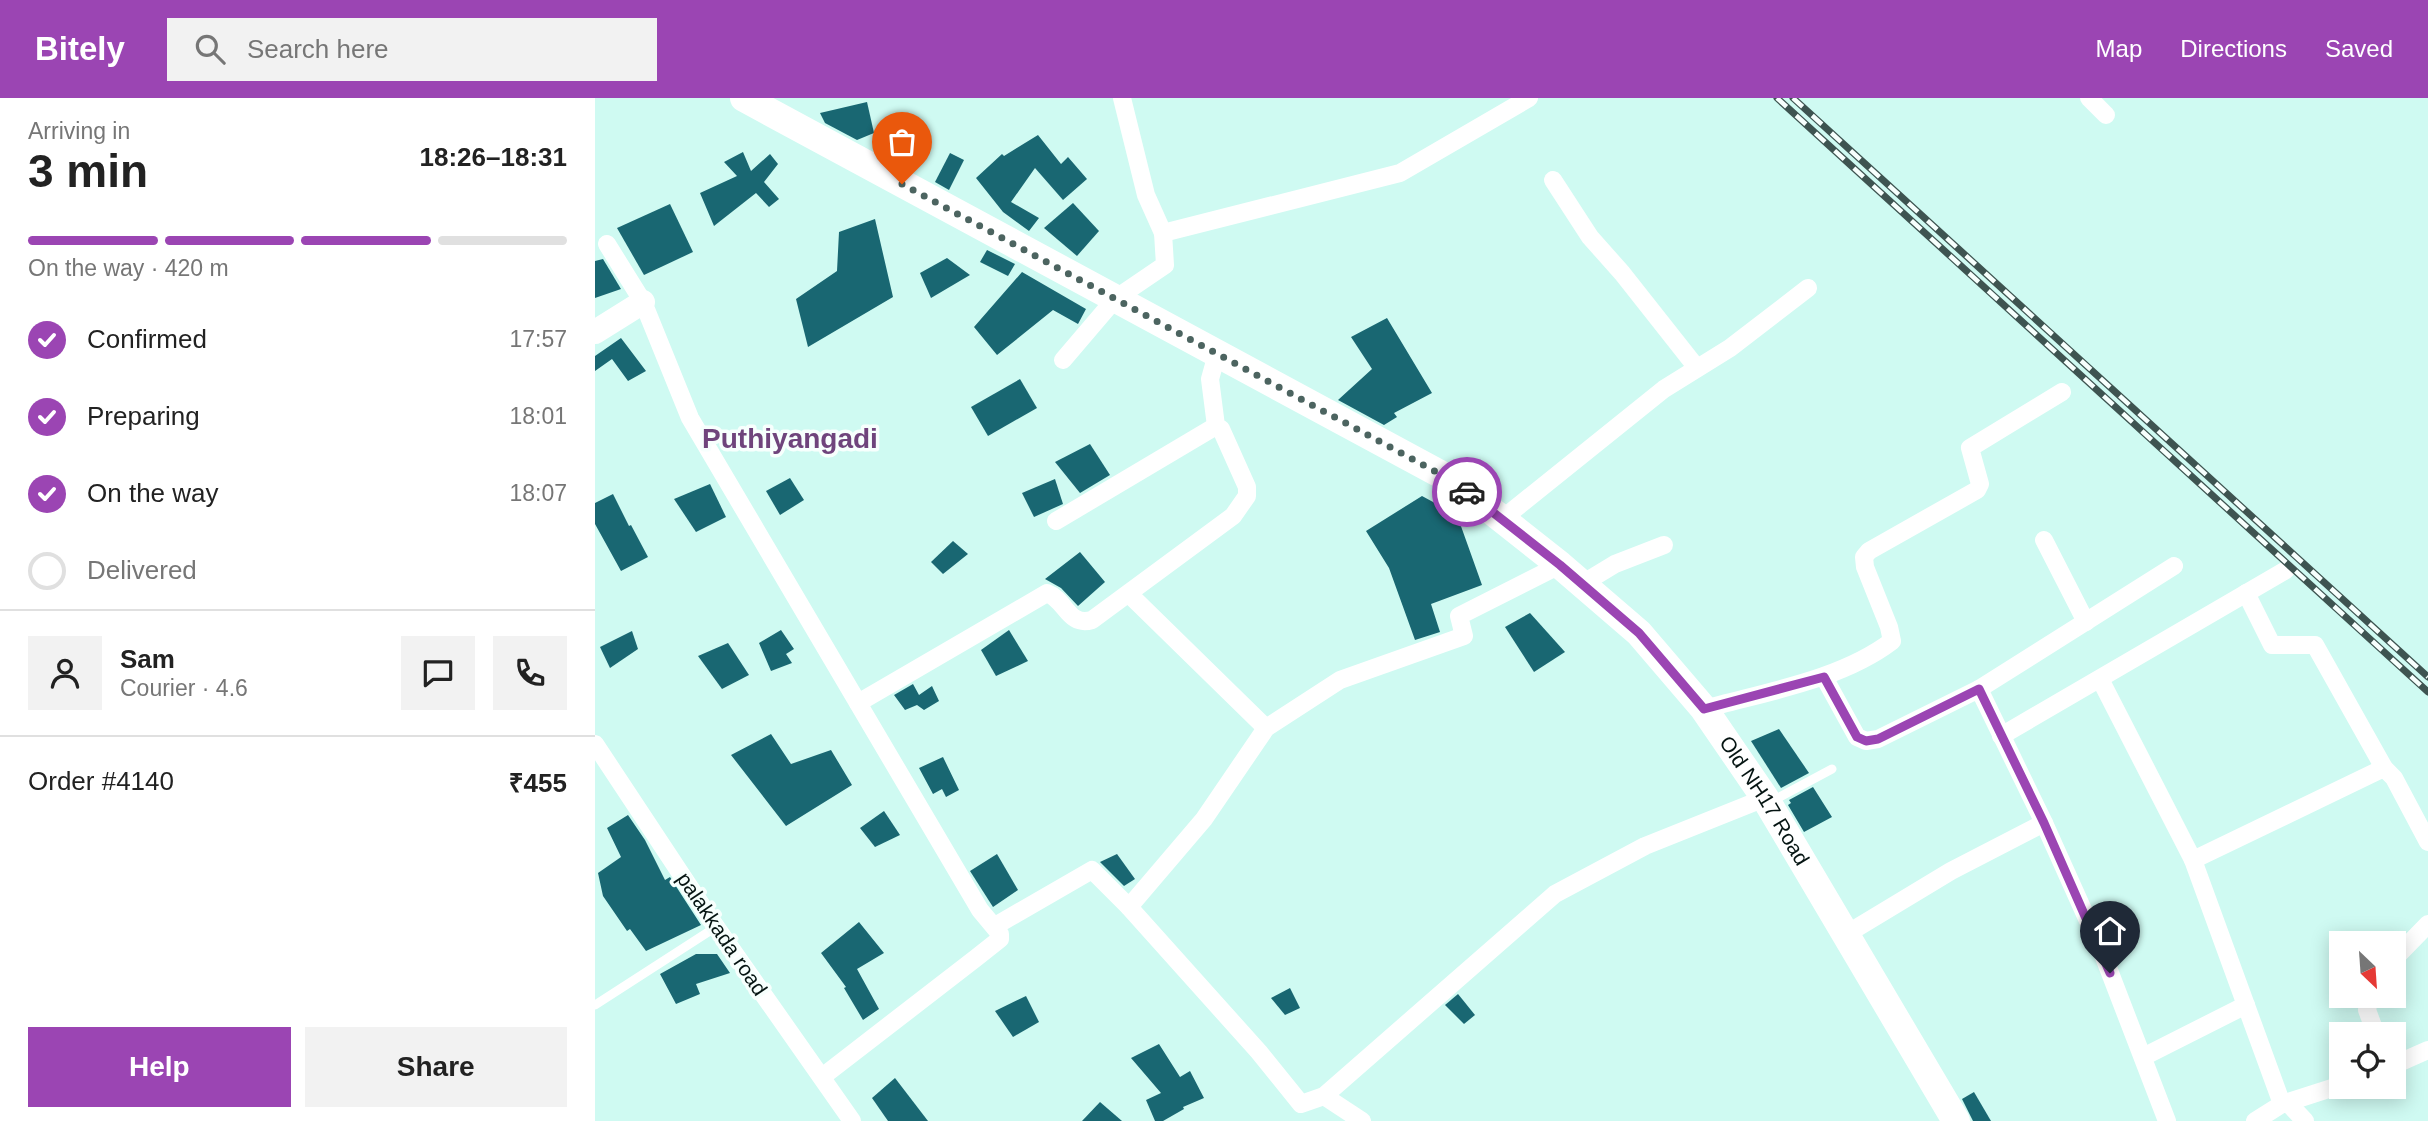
<!DOCTYPE html>
<html lang="en">
<head>
<meta charset="utf-8">
<style>
	body { margin:0; font-family:Helvetica,sans-serif; background:#f2f2f2; color:#222; height:100vh; display:flex; flex-direction:column; font-size:26px; white-space:nowrap }
	* { box-sizing:border-box; margin:0 }
	p { font-size:23px; color:#767676 }
	.icon { flex:none; width:38px; height:38px; fill:none; stroke:currentColor; stroke-width:2; stroke-linecap:round; stroke-linejoin:round }
	.map { position:relative; flex:1; overflow:hidden }
	.drawer { display:flex; flex-direction:column; background:#fff; width:595px }
	.drawer>* { flex:none }
	.needle { width:46px; rotate:155deg }
	.controls { position:absolute; left:1734px; top:833px; display:grid; gap:14px }
	.controls a { display:grid; place-items:center; width:77px; height:77px; border-radius:0px; background:#fff; box-shadow:0 4px 18px #0003; font-size:35px }
	.pin { position:absolute; display:grid; place-items:center; width:60px; height:60px; color:#fff; margin:-72px -30px; border-radius:50% 50% 50% 0; rotate:-45deg; box-shadow:0 0 7px #0007 }
	.pin .icon { rotate:45deg }
	.courier { position:absolute; display:grid; place-items:center; width:70px; height:70px; margin:-35px; border:5px solid #9b45b3; border-radius:50%; background:#fff; color:#222; box-shadow:0 2px 9px #0007 }
	.overview em { font-style:normal; font-weight:700 }
	.overview div { display:flex; flex-direction:column-reverse }
	.overview { display:flex; align-items:center; justify-content:space-between; height:119px; padding:0 28px }
	h1 { font-size:46px; font-weight:700; line-height:52px }
	.bar { display:grid; grid-template-columns:repeat(4,1fr); gap:10px 7px; align-content:center; height:84px; padding:0 28px }
	.bar i { height:9px; border-radius:5px; background:#e0e0e0 }
	.bar .current { background:#9b45b3 }
	.bar p { grid-column:span 4 }
	.line { display:flex; align-items:center; gap:18px; padding:0 28px; border-top:2px solid #e0e0e0 }
	.line div { flex:1 }
	.round { display:grid; place-items:center; flex:none; width:74px; height:74px; border-radius:0px; background:#f2f2f2 }
	ol { padding:0 28px; list-style:none }
	li { display:flex; align-items:center; gap:21px; height:77px }
	li p { margin-inline-start:auto }
	li .icon { padding:7px; border-radius:50%; background:#9b45b3; color:#fff; stroke-width:4 }
	li:last-child { color:#767676 }
	li i { width:38px; height:38px; border:4px solid #e0e0e0; border-radius:50% }
	.cta { display:flex; gap:14px; margin-top:auto; padding:14px 28px }
	.cta a { flex:1; height:80px; border-radius:0px; background:#9b45b3; color:#fff; font-size:28px; font-weight:700; line-height:80px; text-align:center }
	.cta a+a { background:#f2f2f2; color:#222 }
	header { display:flex; align-items:center; gap:42px; box-sizing:border-box; height:98px; padding:0 35px; background:#9b45b3; color:#fff }
	header strong { font-size:33px }
	nav { display:flex; gap:38px; margin-inline-start:auto; font-size:24px }
	.search { width:490px; height:63px; background:#f2f2f2; display:flex; align-items:center; gap:18px; box-sizing:border-box; padding:0 24px; border-radius:0px; color:#767676; font-size:26px }
	main { display:flex; flex:1; min-height:0 }
	.map>svg:first-child { display:block }
</style>
</head>
<body>
<header>
<strong>Bitely</strong>
<div class="search"><svg class="icon" aria-label="search" viewBox="0 0 24 24"><circle cx="10" cy="10" r="6"/><path d="M15 15l6 6"/></svg>Search here</div>
<nav><a>Map</a><a>Directions</a><a>Saved</a></nav>
</header>
<main>
<section class="drawer">
<div class="overview"><div><h1>3 min</h1><p>Arriving in</p></div><em>18:26–18:31</em></div>
<div class="bar"><i class="current"></i><i class="current"></i><i class="current"></i><i></i><p>On the way · 420 m</p></div>
<ol>
<li><svg class="icon" aria-label="check" viewBox="0 0 24 24"><path d="M5 12l5 5 9-10"/></svg>Confirmed<p>17:57</p></li>
<li><svg class="icon" aria-label="check" viewBox="0 0 24 24"><path d="M5 12l5 5 9-10"/></svg>Preparing<p>18:01</p></li>
<li><svg class="icon" aria-label="check" viewBox="0 0 24 24"><path d="M5 12l5 5 9-10"/></svg>On the way<p>18:07</p></li>
<li><i></i>Delivered</li>
</ol>
<div class="line" style="height:126px"><a class="round"><svg class="icon" aria-label="person" viewBox="0 0 24 24"><circle cx="12" cy="8" r="4"/><path d="M4 21q1-7 8-7t8 7"/></svg></a><div><b>Sam</b><p>Courier · 4.6</p></div><a class="round"><svg class="icon" aria-label="chat" viewBox="0 0 24 24"><path d="M4 5h16v11H9l-5 4z"/></svg></a><a class="round"><svg class="icon" aria-label="phone" viewBox="0 0 24 24"><path d="M5 4h4l2 5-3 2q2 4 5 5l2-3 5 2v4C11 20 4 13 5 4z"/></svg></a></div>
<div class="line" style="height:91px"><div>Order #4140</div><b>₹455</b></div>
<div class="cta"><a>Help</a><a>Share</a></div>
</section>
<div class="map">
<svg width="1833" height="1023" viewBox="0 0 1833 1023">
	<rect width="100%" height="100%" fill="#cffaf2"/>
	<g fill="#196772">
		<polygon points="272,4 279,35 262,42 230,25 225,15"/>
		<polygon points="443,37 466,66 473,59 492,81 468,102 440,70 416,104 444,120 434,133 408,114 381,80 407,56 409,58"/>
		<polygon points="148,54 156,73 175,56 183,66 169,84 184,101 174,109 161,95 119,128 105,95 142,78 129,64"/>
		<polygon points="355,55 369,62 354,92 340,84"/>
		<polygon points="478,105 504,133 482,158 449,130"/>
		<polygon points="75,106 98,154 49,177 22,130"/>
		<polygon points="280,121 298,199 213,249 201,201 242,173 244,134"/>
		<polygon points="392,152 420,166 413,178 385,164"/>
		<polygon points="352,160 375,177 336,200 325,175"/>
		<polygon points="8,161 26,191 0,200 0,163"/>
		<polygon points="427,174 491,211 483,226 458,212 402,257 379,229"/>
		<polygon points="792,220 837,295 799,315 802,319 789,327 743,302 777,271 756,239"/>
		<polygon points="26,240 51,273 33,283 17,261 0,273 0,258"/>
		<polygon points="425,281 442,310 393,338 376,309"/>
		<polygon points="495,346 515,377 485,395 460,364"/>
		<polygon points="195,380 209,402 185,417 171,393"/>
		<polygon points="460,381 468,406 439,419 427,395"/>
		<polygon points="115,386 131,419 101,434 79,401"/>
		<polygon points="18,396 34,428 36,427 53,459 26,473 0,426 0,405"/>
		<polygon points="827,398 862,417 887,487 836,506 845,534 820,542 794,470 771,433"/>
		<polygon points="358,443 373,456 348,476 336,464"/>
		<polygon points="485,454 510,484 483,508 466,490 450,481"/>
		<polygon points="935,515 970,554 939,574 910,529"/>
		<polygon points="186,532 199,551 191,556 197,565 176,573 164,545"/>
		<polygon points="414,532 433,563 401,578 386,552"/>
		<polygon points="37,533 43,551 15,570 5,549"/>
		<polygon points="133,545 154,577 127,591 103,558"/>
		<polygon points="318,586 324,597 337,588 344,603 329,612 322,607 310,612 299,597"/>
		<polygon points="1184,631 1214,675 1186,690 1156,643"/>
		<polygon points="176,636 196,666 236,652 257,687 191,728 136,657"/>
		<polygon points="348,659 364,692 351,699 347,691 338,696 324,670"/>
		<polygon points="1218,689 1237,719 1209,734 1193,707 1196,705 1194,702"/>
		<polygon points="289,713 305,737 280,749 265,730"/>
		<polygon points="33,717 50,742 70,782 75,779 106,827 51,853 35,831 32,833 8,798 3,775 26,759 12,730"/>
		<polygon points="402,756 423,792 398,809 375,773"/>
		<polygon points="522,756 540,781 529,788 505,764"/>
		<polygon points="264,824 289,855 262,871 284,911 268,922 249,890 251,889 226,855"/>
		<polygon points="101,856 122,856 135,875 101,886 105,896 81,906 65,876"/>
		<polygon points="695,890 705,910 690,917 676,900"/>
		<polygon points="863,896 880,917 869,926 850,907"/>
		<polygon points="431,898 444,924 418,939 400,913"/>
		<polygon points="564,946 585,979 595,973 609,1000 588,1009 589,1011 568,1023 560,1023 551,1002 566,995 536,960"/>
		<polygon points="300,980 333,1023 293,1023 277,1000"/>
		<polygon points="1379,994 1396,1023 1378,1023 1367,1001"/>
		<polygon points="505,1004 527,1023 487,1023"/>
	</g>
	<g fill="none" stroke-linecap="round" stroke-linejoin="round">
		<g stroke="#fff" stroke-width="9">
			<polyline points="1177,703 1237,671"/>
			<polyline points="0,907 121,829"/>
		</g>
		<g stroke="#fff" stroke-width="18">
			<polyline points="527,0 551,97 568,135"/>
			<polyline points="1494,0 1511,17"/>
			<polyline points="958,82 995,139 1027,175 1102,270"/>
			<polyline points="12,146 48,204 95,320 385,812 405,836 405,841 381,860 227,979"/>
			<polyline points="468,262 520,201 570,167 568,135 805,75 934,0"/>
			<polyline points="906,422 1069,291 1135,250 1213,190"/>
			<polyline points="461,423 621,328"/>
			<polyline points="1449,442 1491,524"/>
			<polyline points="987,486 1020,466 1069,447"/>
			<polyline points="1651,495 1677,547 1720,547 1789,670"/>
			<polyline points="534,496 671,630"/>
			<polyline points="1229,579 1262,639 1271,643 1283,641 1384,591 1449,725 1507,854 1572,1023"/>
			<polyline points="1505,581 1598,762"/>
			<polyline points="1384,591 1579,468"/>
			<path d="M263,605L452,495C471,502 473,529 497,522L638,418L652,398V389L626,331L621,328L615,281L622,256"/>
			<path d="M1109,611C1170,594 1246,582 1297,543L1294,529L1270,469L1269,459L1274,453L1382,392L1385,386L1375,350L1467,294"/>
			<polyline points="1406,638 1691,472"/>
			<polyline points="0,646 121,829 257,1023"/>
			<polyline points="534,809 664,954 706,1006 729,998 960,796 1050,748 1170,700"/>
			<polyline points="400,828 497,772 534,809 609,721 671,630 745,582 869,538 864,518 965,467"/>
			<polyline points="1250,837 1356,773 1449,725"/>
			<polyline points="1799,861 1833,826"/>
			<polyline points="1775,898 1772,912 1781,936"/>
			<polyline points="1548,959 1651,907"/>
			<polyline points="1799,967 1833,952"/>
			<polyline points="729,998 767,1023"/>
			<polyline points="1693,1005 1710,1023"/>
			<polyline points="1687,1006 1598,762 1789,670 1799,680 1833,744"/>
			<polyline points="1660,1023 1687,1006 1746,987"/>
		</g>
		<polyline stroke="#fff" stroke-width="24" points="0,234 48,204"/>
		<path stroke="#fff" stroke-width="28" id="s1" d="M149,0L860,384L965,467L1044,535L1109,611L1170,700L1361,1023"/>
		<defs>
			<g id="rail">
				<polyline points="1182,0 1833,594"/>
				<polyline points="1198,0 1833,579"/>
			</g>
		</defs>
		<use href="#rail" stroke="#3e5451" stroke-width="7"/>
		<use href="#rail" stroke="#f7fffd" stroke-width="4.5" stroke-dasharray="13" stroke-linecap="butt"/>
	</g>
	<g fill="none" stroke-linecap="round" stroke-linejoin="round">
		<polyline stroke="#4c6460" stroke-width="7" stroke-dasharray="0 12.6" points="307,86 860,384 872,394"/>
		<polyline stroke="#9b45b3" stroke-width="9" points="872,394 965,467 1044,535 1109,611 1229,579 1262,639 1271,643 1283,641 1384,591 1449,725 1515,875"/>
	</g>
	<g text-anchor="middle" stroke-width="7" stroke-linejoin="round" paint-order="stroke">
		<g font-size="21" fill="#051412" stroke="#f7fffd">
			<text dy="7" stroke="none"><textPath href="#s1" startOffset="1256">Old NH17 Road</textPath></text>
			<text transform="translate(127 836) rotate(56)" y="7">palakkada road</text>
		</g>
		<g font-size="28" font-weight="bold" fill="#6f447c" stroke="#f7fffd">
			<text x="195" y="350">Puthiyangadi</text>
		</g>
	</g>
</svg>
<div class="controls">
<a><svg class="needle" viewBox="-14 -14 28 28"><path d="M0-13l5 13h-10z" fill="#e53935"/><path d="M0 13l5-13h-10z" fill="#767676"/></svg></a>
<a><svg class="icon" aria-label="locate" viewBox="0 0 24 24"><circle cx="12" cy="12" r="6"/><path d="M12 2v4M12 18v4M2 12h4M18 12h4"/></svg></a>
</div>
<div class="pin" style="left:307px;top:86px;background:#ea580c"><svg class="icon" aria-label="bag" viewBox="0 0 24 24"><path d="M5 8h14l-1 12H6zM9 8a3 3 0 0 1 6 0"/></svg></div>
<div class="pin" style="left:1515px;top:875px;background:#1f2937"><svg class="icon" aria-label="home" viewBox="0 0 24 24"><path d="M3 11l9-7 9 7M6 9v11h12V9"/></svg></div>
<div class="courier" style="left:872px;top:394px"><svg class="icon" aria-label="car" viewBox="0 0 24 24"><path d="M5 17H2v-5l4-1 3-4h7l3 4 3 1v5h-3M9 17h6M6 11h13"/><circle cx="7" cy="17" r="2"/><circle cx="17" cy="17" r="2"/></svg></div>
</div>
</main>
</body>
</html>
